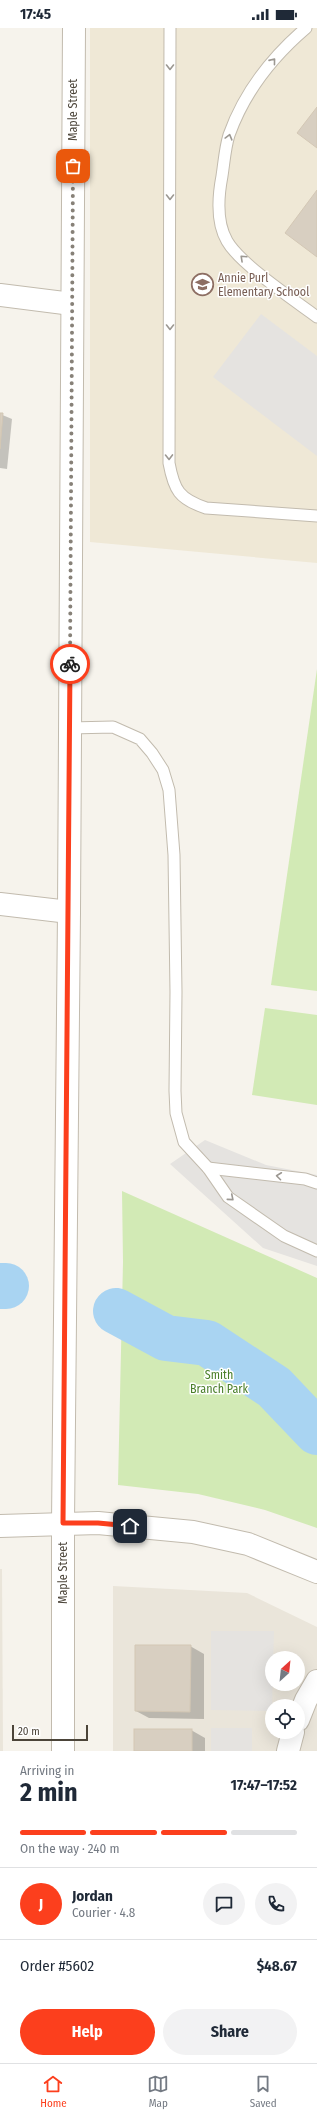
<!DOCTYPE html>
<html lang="en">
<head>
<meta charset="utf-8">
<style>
	body { margin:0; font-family:"Fira Sans Condensed",sans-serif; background:#f2f2f3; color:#1f2937; height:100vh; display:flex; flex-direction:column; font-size:15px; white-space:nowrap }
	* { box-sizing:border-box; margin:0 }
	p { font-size:13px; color:#747a83 }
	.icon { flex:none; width:22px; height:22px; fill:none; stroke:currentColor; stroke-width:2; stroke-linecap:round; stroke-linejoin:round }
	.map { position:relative; height:1723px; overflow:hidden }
	.sheet { display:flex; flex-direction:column; background:#fff; flex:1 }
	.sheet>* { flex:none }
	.needle { width:26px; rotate:27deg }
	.buttons { position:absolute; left:265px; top:1623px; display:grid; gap:8px }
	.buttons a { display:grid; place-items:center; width:40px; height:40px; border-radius:50%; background:#fff; box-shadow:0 4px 16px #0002; font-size:20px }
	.scale { position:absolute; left:12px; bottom:10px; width:76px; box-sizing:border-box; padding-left:4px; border:2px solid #4b4439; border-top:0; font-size:11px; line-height:14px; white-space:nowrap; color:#4b4439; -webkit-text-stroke:3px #fff; paint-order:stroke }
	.pin { position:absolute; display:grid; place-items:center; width:34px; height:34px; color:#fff; margin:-17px; border-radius:8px; box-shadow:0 2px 6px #0006 }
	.courier { position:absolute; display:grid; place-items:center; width:40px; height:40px; margin:-20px; border:3px solid #fc3f1d; border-radius:50%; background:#fff; color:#222; box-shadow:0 1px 5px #0007 }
	.headline em { font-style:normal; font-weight:700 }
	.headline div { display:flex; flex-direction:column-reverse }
	.headline { display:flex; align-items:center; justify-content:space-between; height:68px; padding:0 20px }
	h1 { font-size:26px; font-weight:700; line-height:30px }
	.bar { display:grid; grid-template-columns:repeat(4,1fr); gap:6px 4px; align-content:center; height:48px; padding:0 20px }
	.bar i { height:5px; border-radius:3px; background:#e0e1e3 }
	.bar .selected { background:#fc3f1d }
	.bar p { grid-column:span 4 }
	.line { display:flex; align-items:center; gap:10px; padding:0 20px; border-top:1px solid #e0e1e3 }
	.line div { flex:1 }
	.round { display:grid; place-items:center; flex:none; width:42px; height:42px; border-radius:21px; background:#f2f2f3 }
	.button { display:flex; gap:8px; margin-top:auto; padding:8px 20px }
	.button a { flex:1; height:46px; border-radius:24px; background:#fc3f1d; color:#fff; font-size:16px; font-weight:700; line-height:46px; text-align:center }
	.button a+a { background:#f2f2f3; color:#1f2937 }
	.status { display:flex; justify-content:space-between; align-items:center; height:28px; padding:0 20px; background:#fff; direction:ltr }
	.status svg { height:11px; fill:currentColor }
	.tab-bar { display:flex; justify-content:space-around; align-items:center; height:56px; border-top:1px solid #e0e1e3; background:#fff; font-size:11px; color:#747a83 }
	.tab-bar a { display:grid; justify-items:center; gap:2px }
	.tab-bar .selected { color:#fc3f1d }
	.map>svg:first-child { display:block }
</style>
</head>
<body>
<div class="status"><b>17:45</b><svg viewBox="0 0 49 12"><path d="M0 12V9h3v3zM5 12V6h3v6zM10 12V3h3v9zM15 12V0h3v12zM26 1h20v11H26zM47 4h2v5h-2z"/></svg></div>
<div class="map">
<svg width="317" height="1723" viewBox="0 0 317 1723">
	<rect width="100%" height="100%" fill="#f6f3ec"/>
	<g fill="#eae5da" fill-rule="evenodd">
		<polygon points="0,1541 2,1541 3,1723 0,1723"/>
		<path d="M113,1558L247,1565L317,1599V1723H113ZM272,1630H298V1656H272ZM272,1678H298V1704H272Z"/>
	</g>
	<polygon fill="#efe8d6" points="90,0 317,0 317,535 90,514"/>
	<g fill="#d2eab5">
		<polygon points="317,641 317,963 271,957"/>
		<polygon points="265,980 317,987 317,1077 252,1067"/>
		<polygon points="122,1163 317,1250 317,1500 265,1482 198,1466 118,1457 123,1234"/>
	</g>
	<g fill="#e5e3e0">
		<polygon points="261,286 317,328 317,428 213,349"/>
		<polygon points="205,1112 266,1137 317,1147 317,1238 263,1220 170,1136"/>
		<polygon points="211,1603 274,1603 272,1683 211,1682"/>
		<rect x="211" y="1700" width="41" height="23"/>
	</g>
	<g fill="#0003">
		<polygon points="0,386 12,391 7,441 0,440"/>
		<polygon points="190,1618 204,1626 204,1691 149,1690 136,1683"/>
		<polygon points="191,1702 205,1710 205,1723 135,1723"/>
	</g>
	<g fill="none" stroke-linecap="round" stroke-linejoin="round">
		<g stroke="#a9d4f2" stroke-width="46">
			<polyline points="0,1258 6,1258"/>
			<polyline points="116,1283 166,1310 207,1315 274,1359 317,1404"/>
		</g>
	</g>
	<g fill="#d8cfc1" stroke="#d3c7b4">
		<polygon points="317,79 317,120 297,105"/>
		<polygon points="317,162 317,229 285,205"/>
		<polygon points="0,385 3,385 0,421"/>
		<polygon points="135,1617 191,1617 190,1684 135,1683"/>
		<rect x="134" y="1701" width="58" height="22"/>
	</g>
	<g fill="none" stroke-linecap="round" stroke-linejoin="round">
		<defs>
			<g id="service">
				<path d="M170,0L169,435C174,462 179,471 206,480L317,488"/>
				<path d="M306,0C272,29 244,65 229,107C225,120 224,135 222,148C218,169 216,194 227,213C240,236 294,272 317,289"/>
				<polyline points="70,700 113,699 140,711 152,725 163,742 169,762 174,827 176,964 175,1063 176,1085 184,1114 208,1140 228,1169 284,1208 317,1223"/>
				<polyline points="208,1140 305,1151 317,1155"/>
			</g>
			<g id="minor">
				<polyline points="0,267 72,276"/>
				<polyline points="0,876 69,884"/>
				<polyline points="298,1692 306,1672 317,1653"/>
				<polyline points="63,1723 63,1495"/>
				<polyline points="288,1723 293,1704"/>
			</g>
			<g id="tertiary">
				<polyline points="63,1495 69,884 74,0"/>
				<polyline points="0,1498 98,1495 193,1504 248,1516 317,1544"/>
			</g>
		</defs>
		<use href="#service" stroke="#c2bbae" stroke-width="13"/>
		<use href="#minor" stroke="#c2bbae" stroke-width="24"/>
		<use href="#tertiary" stroke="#c2bbae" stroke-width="24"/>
		<use href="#service" stroke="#fff" stroke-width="11"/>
		<use href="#minor" stroke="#fff" stroke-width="22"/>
		<use href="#tertiary" stroke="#fff" stroke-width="22"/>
	</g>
	<defs><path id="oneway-chevron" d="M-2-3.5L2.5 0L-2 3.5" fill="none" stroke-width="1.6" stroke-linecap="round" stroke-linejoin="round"/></defs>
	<g stroke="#9c9892">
		<use href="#oneway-chevron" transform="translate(273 33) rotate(-51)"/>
		<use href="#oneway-chevron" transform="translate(170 39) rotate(90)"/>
		<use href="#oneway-chevron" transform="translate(229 109) rotate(-75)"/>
		<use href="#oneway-chevron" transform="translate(170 169) rotate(90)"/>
		<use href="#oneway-chevron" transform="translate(243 230) rotate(-137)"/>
		<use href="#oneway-chevron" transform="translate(170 299) rotate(90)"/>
		<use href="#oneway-chevron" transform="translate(169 429) rotate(89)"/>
		<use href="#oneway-chevron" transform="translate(279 1148) rotate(-173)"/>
		<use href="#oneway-chevron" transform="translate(231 1170) rotate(40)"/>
	</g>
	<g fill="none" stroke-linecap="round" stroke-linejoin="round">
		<polyline stroke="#878178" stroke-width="4" stroke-dasharray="0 7.2" points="70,636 73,138"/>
		<polyline stroke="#fc3f1d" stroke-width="5" points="70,636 63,1495 98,1495 130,1498"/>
	</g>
	<defs>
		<symbol id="school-ring" viewBox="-11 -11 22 22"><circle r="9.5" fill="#fff" stroke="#8d6e63" stroke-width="1.5"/><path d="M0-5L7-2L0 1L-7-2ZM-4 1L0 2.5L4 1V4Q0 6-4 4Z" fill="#8d6e63"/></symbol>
	</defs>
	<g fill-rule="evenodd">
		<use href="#school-ring" x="190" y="244" width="25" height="25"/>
	</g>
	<g text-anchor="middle" stroke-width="3" stroke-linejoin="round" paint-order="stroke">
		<g font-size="12" fill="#4b4439" stroke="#fff">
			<text transform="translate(73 82) rotate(-90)" y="4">Maple Street</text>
			<text transform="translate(63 1545) rotate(-90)" y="4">Maple Street</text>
		</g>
		<g font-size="12" fill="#785e54" stroke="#fff" text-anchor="start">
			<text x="218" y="254">Annie Purl<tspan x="218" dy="14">Elementary School</tspan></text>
		</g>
		<g font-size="12" fill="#4a7f2a" stroke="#fff">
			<text x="219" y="1351">Smith<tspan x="219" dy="14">Branch Park</tspan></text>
		</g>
	</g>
</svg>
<div class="buttons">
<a><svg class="needle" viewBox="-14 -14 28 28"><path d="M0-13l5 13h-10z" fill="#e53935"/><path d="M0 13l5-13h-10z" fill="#747a83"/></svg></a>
<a><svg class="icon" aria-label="locate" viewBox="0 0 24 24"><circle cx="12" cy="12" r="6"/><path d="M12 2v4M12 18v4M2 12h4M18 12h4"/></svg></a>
</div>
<div class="scale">20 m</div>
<div class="pin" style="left:73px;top:138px;background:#ea580c"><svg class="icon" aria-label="bag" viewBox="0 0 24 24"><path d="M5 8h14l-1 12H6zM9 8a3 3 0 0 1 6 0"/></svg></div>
<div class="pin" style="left:130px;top:1498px;background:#1f2937"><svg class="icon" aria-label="home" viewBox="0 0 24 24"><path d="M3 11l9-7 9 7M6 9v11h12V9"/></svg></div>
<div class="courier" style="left:70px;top:636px"><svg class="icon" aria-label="bike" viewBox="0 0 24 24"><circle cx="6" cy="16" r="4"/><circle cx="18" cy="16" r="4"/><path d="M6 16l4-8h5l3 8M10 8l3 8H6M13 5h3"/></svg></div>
</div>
<section class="sheet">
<div class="headline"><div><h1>2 min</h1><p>Arriving in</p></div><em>17:47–17:52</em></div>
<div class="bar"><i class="selected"></i><i class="selected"></i><i class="selected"></i><i></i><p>On the way · 240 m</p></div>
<div class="line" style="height:72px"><b class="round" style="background:#fc3f1d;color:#fff">J</b><div><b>Jordan</b><p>Courier · 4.8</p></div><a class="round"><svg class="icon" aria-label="chat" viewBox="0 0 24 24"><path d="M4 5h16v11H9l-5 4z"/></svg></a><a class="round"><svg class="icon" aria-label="phone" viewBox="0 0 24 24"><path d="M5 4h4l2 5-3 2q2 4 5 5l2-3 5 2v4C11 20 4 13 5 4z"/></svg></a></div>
<div class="line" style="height:52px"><div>Order #5602</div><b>$48.67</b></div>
<div class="button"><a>Help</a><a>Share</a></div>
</section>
<nav class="tab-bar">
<a class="selected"><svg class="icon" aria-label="home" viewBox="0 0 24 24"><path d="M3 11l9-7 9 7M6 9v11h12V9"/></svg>Home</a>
<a><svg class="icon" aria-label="map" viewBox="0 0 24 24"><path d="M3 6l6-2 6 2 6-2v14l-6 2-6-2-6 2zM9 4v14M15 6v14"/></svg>Map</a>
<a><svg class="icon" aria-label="saved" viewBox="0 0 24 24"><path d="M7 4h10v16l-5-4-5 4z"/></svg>Saved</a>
</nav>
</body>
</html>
